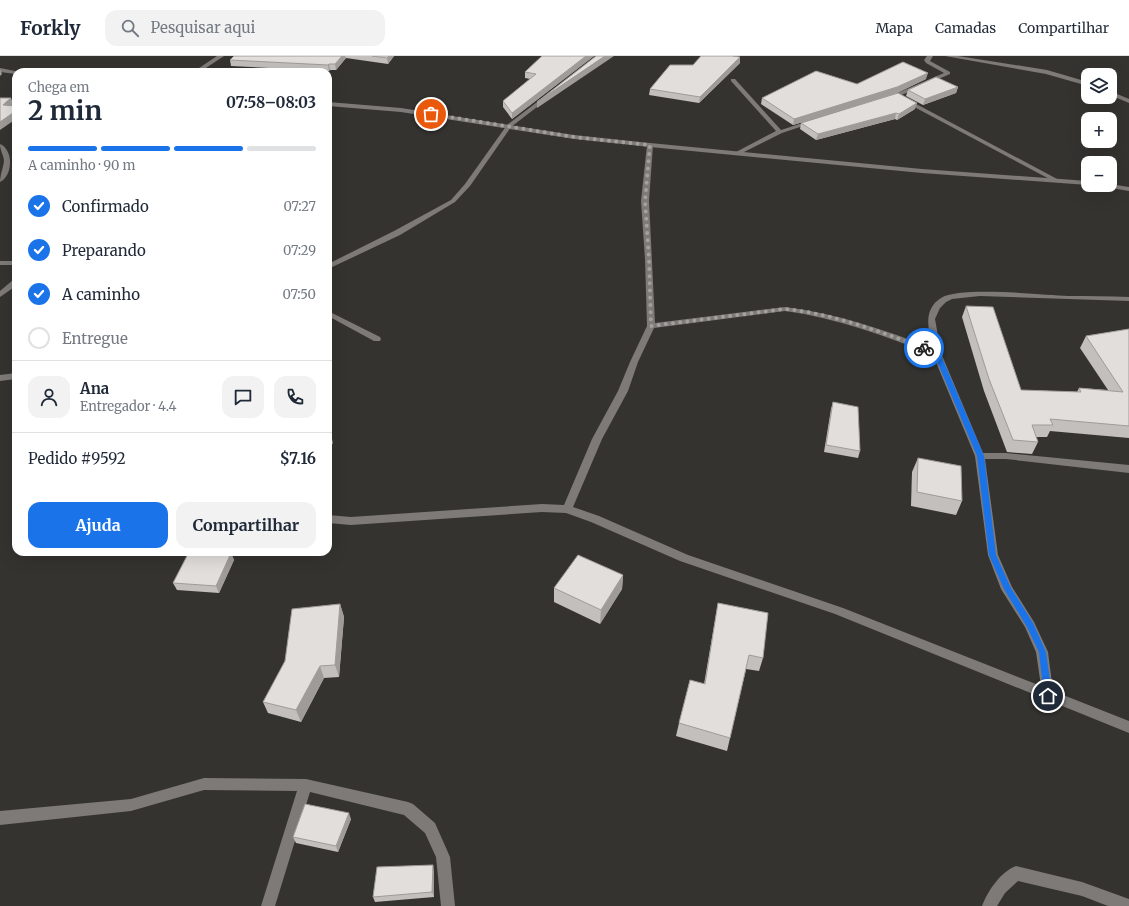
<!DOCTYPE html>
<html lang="pt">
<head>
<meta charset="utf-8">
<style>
	body { margin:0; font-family:Merriweather,serif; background:#f2f2f3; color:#1f2937; height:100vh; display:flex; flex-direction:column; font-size:15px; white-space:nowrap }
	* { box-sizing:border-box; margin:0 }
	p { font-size:13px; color:#747a83 }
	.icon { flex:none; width:22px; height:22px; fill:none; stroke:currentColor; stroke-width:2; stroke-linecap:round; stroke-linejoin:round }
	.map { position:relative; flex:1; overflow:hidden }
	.sheet { position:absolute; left:12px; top:12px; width:320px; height:488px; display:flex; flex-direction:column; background:#fff; border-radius:12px; box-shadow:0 4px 16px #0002 }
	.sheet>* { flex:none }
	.tools { position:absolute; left:1081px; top:12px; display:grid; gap:8px }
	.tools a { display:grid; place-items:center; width:36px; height:36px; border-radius:8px; background:#fff; box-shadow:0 4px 16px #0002; font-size:20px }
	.pin { position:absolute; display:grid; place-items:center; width:34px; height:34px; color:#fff; margin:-17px; border:2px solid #fff; border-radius:50%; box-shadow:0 1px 4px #0007 }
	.courier { position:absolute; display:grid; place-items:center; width:40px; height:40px; margin:-20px; border:3px solid #1a73e8; border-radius:50%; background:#fff; color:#222; box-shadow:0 1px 5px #0007 }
	.headline em { font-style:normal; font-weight:700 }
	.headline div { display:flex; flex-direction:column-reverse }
	.headline { display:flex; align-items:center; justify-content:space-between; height:68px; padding:0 16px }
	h1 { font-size:26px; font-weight:700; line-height:30px }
	.bar { display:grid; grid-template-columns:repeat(4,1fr); gap:6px 4px; align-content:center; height:48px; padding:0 16px }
	.bar i { height:5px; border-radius:3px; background:#e0e1e3 }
	.bar .current { background:#1a73e8 }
	.bar p { grid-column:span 4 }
	.line { display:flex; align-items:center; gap:10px; padding:0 16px; border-top:1px solid #e0e1e3 }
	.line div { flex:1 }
	.round { display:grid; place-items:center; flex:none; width:42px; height:42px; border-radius:12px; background:#f2f2f3 }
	ol { padding:0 16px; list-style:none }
	li { display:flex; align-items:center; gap:12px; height:44px }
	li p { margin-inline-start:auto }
	li .icon { padding:4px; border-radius:50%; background:#1a73e8; color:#fff; stroke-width:4 }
	li:last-child { color:#747a83 }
	li i { width:22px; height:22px; border:2px solid #e0e1e3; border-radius:50% }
	.primary-button { display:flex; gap:8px; margin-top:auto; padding:8px 16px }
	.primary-button a { flex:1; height:46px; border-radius:12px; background:#1a73e8; color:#fff; font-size:16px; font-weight:700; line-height:46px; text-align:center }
	.primary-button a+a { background:#f2f2f3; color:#1f2937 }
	header { display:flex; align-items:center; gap:24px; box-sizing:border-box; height:56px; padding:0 20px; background:#fff; border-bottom:1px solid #e0e1e3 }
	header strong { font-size:19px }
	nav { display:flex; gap:22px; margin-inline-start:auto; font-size:14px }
	.search { width:280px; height:36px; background:#f2f2f3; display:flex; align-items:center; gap:10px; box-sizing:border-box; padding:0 14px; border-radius:12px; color:#747a83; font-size:15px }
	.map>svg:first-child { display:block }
</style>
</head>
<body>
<header>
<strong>Forkly</strong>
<div class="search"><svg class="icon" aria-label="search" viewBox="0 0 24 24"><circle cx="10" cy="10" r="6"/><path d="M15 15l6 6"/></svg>Pesquisar aqui</div>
<nav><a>Mapa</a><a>Camadas</a><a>Compartilhar</a></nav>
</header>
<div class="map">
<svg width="1129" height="850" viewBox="0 0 1129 850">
	<rect width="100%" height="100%" fill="#353330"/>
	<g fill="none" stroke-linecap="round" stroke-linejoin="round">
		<g fill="#7d7a78" fill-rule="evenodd">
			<polygon points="217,0 224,0 200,16 193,16"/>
			<polygon points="927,0 933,0 930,5 950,16 950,18 890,44 886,44 886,42 944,17 926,7 924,4"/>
			<polygon points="945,0 958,0 1047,14 1088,26 1088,30 1046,18"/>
			<polygon points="731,23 735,23 781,74 812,64 815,66 782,77 740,98 736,98 736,96 776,75 731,25"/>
			<polygon points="1110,35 1129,43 1129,47 1110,39"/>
			<polygon points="545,40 550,41 511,71 470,130 455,146 400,179 328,213 328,208 394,175 451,144 465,128 507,69"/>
			<polygon points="905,42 1059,124 1060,125 1055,126 903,45 902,44"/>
			<path d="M650,87L653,89L649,145L655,267L785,251C836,257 884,274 932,292C929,274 922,254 941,242C960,230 1042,239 1068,240C1088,240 1109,240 1129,241V245L980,240L952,243L946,246L940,252L935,263L941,297L983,397H1006L1129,409V417L1006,403H985L998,499L1012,531L1034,566L1048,596L1053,635L1129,665V677L1050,645L1044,644L1043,642L835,558L680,505L591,466L566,457L542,456L351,469L328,467V459L351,461L542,448L564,449L592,383L618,335L630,306L647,270L645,203L641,145L647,89ZM785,255C837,262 885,280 933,299L975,400L988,499L1001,533L1025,571L1036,596L1041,630L843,552L688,499L599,460L573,451L602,383L628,335L638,306L654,272Z"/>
			<path d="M0,88C14,94 13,120 0,126C0,118 4,110 4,104C3,98 0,94 0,88Z"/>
			<rect x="0" y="205" width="16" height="4"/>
			<polygon points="13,224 16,224 16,230 0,241 0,235"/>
			<polygon points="328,255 380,281 381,283 380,285 374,285 328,260"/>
			<polygon points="16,317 16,323 0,325 0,319"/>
			<polygon points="204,722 306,723 408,746 413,748 435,767 450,801 455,850 441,850 436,801 425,777 404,759 310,736 275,850 261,850 297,735 204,734 131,755 0,769 0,755 131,743"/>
			<path d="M1016,810L1082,826L1129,843V850H1108L1082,840L1018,825L1005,837L997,850H982C988,835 1000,816 1016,810Z"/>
		</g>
		<g fill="#7d7a78" fill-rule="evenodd">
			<polygon points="0,12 20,16 16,16 16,18 0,16"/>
			<polygon points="328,46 401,52 574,79 650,87 922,113 1088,125 1088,129 922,117 650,91 574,83 401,56 328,50"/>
			<polygon points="1110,128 1129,131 1129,135 1105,131 1102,129 1110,129"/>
		</g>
	</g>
	<g fill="#c2bfbc">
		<polygon points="234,0 394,0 388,8 346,2 336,14 330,14 329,15 231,10 230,4"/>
		<polygon points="542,0 594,0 512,63 503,51 503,45 530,23 525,22 525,16"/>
		<polygon points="740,7 699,47 649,39 650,33"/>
		<polygon points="926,23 895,38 793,69 761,48 762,42 857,28"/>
		<polygon points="958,31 956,37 923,49 906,40 908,34"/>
		<polygon points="915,53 897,64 895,63 816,84 800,73 801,67"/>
		<polygon points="966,250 1021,334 1077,336 1079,332 1108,334 1080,292 1086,280 1129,273 1129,382 1050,375 1047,381 1036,381 1038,386 1032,398 1007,396 984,335 962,261"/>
		<polygon points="833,346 860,395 858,402 824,396 831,353"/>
		<polygon points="918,402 962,445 956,459 911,450 912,416"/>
		<polygon points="231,497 234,504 219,537 177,534 173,527"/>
		<polygon points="623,519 622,533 600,568 554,546 554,532"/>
		<polygon points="718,547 763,602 759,615 746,613 727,695 676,680 679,667 704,628"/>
		<polygon points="340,548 344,561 339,621 324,622 301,666 268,657 263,646"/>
		<polygon points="351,763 338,796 296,787 293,781"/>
		<polygon points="434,815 434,841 375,846 373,841"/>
	</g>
	<g fill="#9e9b99">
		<polygon points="342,0 345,0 346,2 336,14 335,8"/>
		<polygon points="389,0 394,0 388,8 387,2"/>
		<polygon points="586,0 594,0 512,63 512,57"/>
		<polygon points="605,0 614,0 537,52 537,46"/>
		<polygon points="740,1 740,7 699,47 700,41"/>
		<polygon points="329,8 330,14 329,15 328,9"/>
		<polygon points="0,13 2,18 0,20"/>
		<polygon points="928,17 926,23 895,38 793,69 794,63"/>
		<polygon points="958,31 956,37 923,49 925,43"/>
		<polygon points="11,42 14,49 6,55 3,49"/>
		<polygon points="917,47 915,53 897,64 899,58"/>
		<polygon points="16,55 16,63 0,74 0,66"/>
		<polygon points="896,57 895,63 816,84 818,78"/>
		<polygon points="331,379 333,387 328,394 328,384"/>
		<polygon points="231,497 234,504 219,537 216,530"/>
		<polygon points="623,519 622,533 600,568 601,554"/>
		<polygon points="340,548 344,561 339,621 335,609"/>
		<polygon points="320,610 324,622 301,666 296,654"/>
		<polygon points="349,757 351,763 338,796 336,790"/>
		<polygon points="433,809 434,815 434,841 432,836"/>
	</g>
	<g fill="#e2dedb" stroke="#9e9b99">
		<polygon points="234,0 342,0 335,8 329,8 328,9 230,4"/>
		<polygon points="372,0 389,0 387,2"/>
		<polygon points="542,0 586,0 512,57 503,45 536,18 525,16"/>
		<polygon points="596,0 605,0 537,46"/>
		<polygon points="701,0 732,0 740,1 700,41 650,33 670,9 693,9"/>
		<polygon points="903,6 928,17 897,31 794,63 762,42 816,15 857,28"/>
		<polygon points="936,21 958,31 925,43 908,34"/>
		<polygon points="898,37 917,47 899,58 896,57 818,78 801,67"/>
		<polygon points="0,42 11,42 3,49 16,50 16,55 0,66"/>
		<polygon points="966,250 993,251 1021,334 1081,336 1079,332 1123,336 1086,280 1129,273 1129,370 1050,363 1053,369 1032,369 1038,386 1013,384 989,323"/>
		<polygon points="833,346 858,351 860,395 826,389"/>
		<polygon points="328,379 331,379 328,384"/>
		<polygon points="918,402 961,410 962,445 917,436"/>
		<polygon points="189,496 211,496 231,497 216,530 173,527"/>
		<polygon points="578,499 623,519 601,554 554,532"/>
		<polygon points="718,547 768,557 763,602 749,599 730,682 679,667 690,624 705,628"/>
		<polygon points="340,548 335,609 320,610 296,654 263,646 285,605 292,553"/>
		<polygon points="305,748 349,757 336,790 293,781"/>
		<polygon points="433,809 432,836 373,841 377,811"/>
	</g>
	<polygon fill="#1a73e8" points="922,290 926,290 940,297 984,400 996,499 1011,532 1033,567 1046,596 1052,640 1048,643 1044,640 1039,596 1027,571 1004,533 989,499 977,400 934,298 922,293"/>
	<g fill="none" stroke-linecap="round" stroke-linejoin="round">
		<path stroke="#a3a19e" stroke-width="4" stroke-dasharray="0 7.2" d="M431,58L574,81L650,89L645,145L649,203L651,270L785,253C834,258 878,275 924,292"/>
	</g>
</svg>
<div class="tools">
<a><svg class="icon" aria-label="layers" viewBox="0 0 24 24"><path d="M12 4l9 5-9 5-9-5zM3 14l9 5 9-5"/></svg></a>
<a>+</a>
<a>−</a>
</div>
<div class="pin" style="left:431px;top:58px;background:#ea580c"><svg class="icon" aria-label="bag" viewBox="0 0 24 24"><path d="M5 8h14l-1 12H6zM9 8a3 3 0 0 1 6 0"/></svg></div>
<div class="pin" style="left:1048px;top:640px;background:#1f2937"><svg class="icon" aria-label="home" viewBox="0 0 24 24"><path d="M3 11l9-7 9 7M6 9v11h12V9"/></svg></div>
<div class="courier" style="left:924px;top:292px"><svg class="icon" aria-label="bike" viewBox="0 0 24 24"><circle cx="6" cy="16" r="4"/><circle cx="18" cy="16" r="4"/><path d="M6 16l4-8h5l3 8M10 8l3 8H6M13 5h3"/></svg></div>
<section class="sheet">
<div class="headline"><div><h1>2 min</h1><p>Chega em</p></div><em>07:58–08:03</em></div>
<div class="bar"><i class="current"></i><i class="current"></i><i class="current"></i><i></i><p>A caminho · 90 m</p></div>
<ol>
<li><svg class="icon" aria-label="check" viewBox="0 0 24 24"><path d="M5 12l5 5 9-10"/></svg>Confirmado<p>07:27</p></li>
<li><svg class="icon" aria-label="check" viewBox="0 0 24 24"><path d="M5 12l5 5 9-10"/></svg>Preparando<p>07:29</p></li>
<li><svg class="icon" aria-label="check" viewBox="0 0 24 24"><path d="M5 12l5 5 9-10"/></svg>A caminho<p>07:50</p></li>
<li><i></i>Entregue</li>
</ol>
<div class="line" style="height:72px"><a class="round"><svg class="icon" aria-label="person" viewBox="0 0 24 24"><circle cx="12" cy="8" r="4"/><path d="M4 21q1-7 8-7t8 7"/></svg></a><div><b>Ana</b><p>Entregador · 4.4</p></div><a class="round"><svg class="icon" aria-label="chat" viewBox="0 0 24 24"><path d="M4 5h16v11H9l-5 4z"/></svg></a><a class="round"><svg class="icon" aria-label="phone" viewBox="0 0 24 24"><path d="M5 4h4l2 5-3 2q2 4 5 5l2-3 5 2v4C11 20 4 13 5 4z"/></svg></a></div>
<div class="line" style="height:52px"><div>Pedido #9592</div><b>$7.16</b></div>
<div class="primary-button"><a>Ajuda</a><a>Compartilhar</a></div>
</section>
</div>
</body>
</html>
